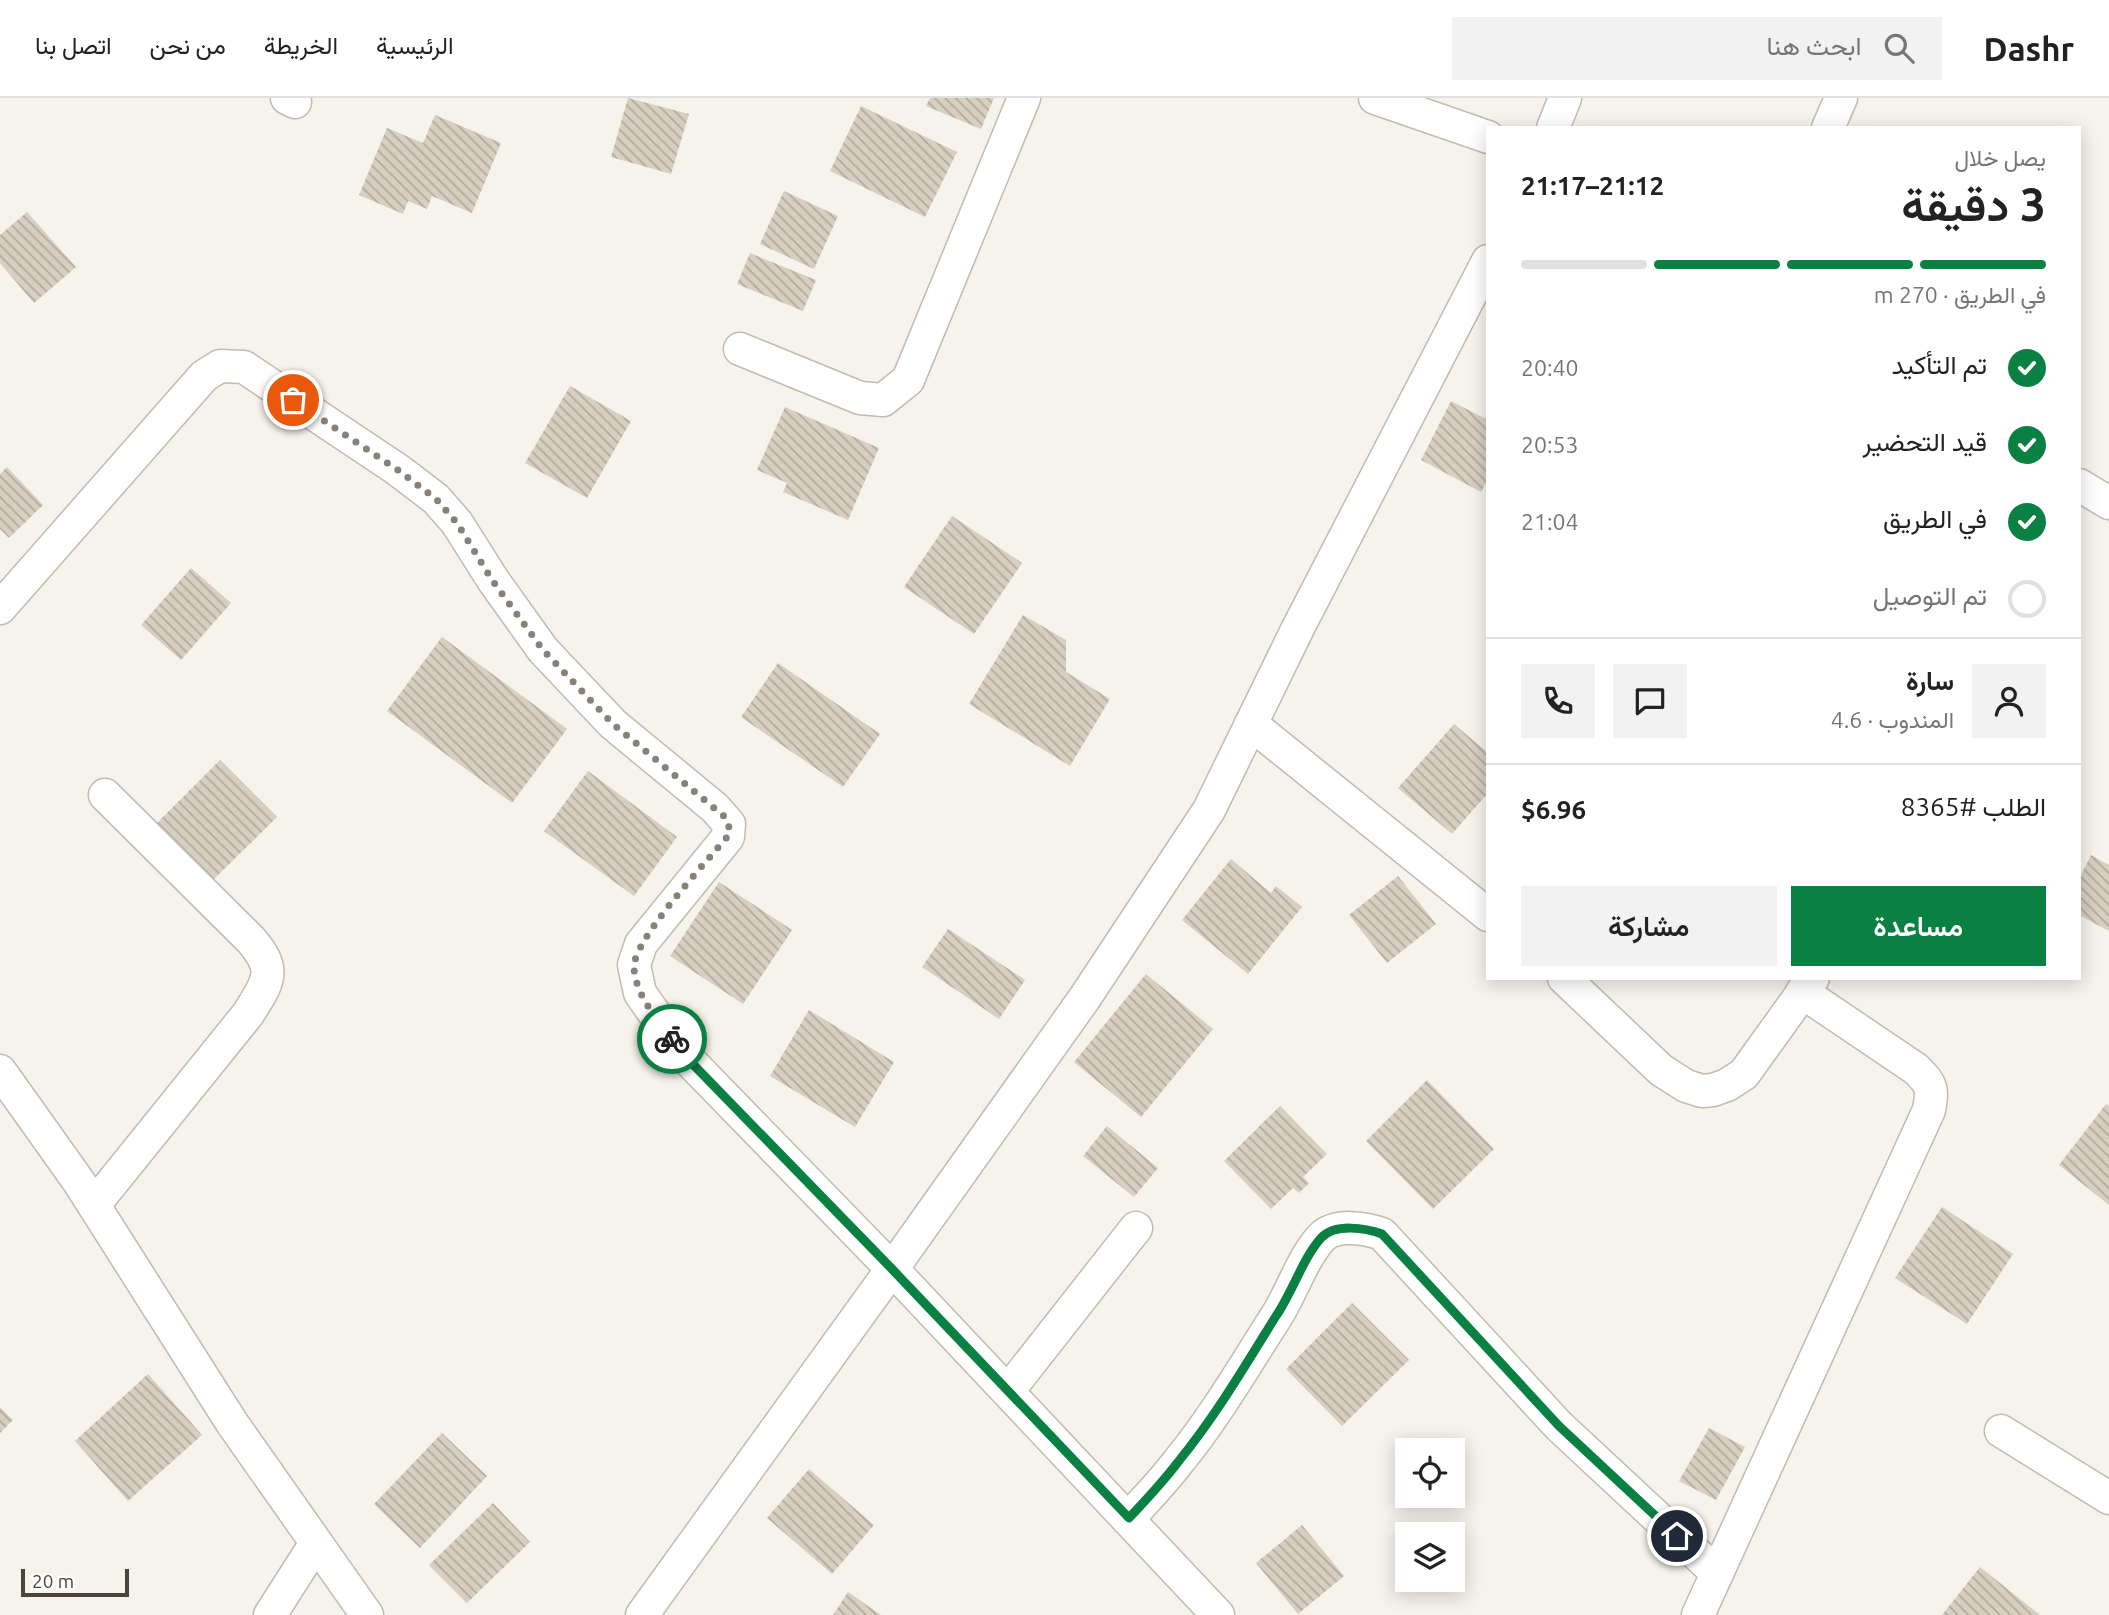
<!DOCTYPE html>
<html lang="ar">
<head>
<meta charset="utf-8">
<style>
	body { margin:0; font-family:Ubuntu,Vazirmatn,sans-serif; background:#f2f2f2; color:#222; direction:rtl; height:100vh; display:flex; flex-direction:column; font-size:26px; white-space:nowrap }
	* { box-sizing:border-box; margin:0 }
	p { font-size:23px; color:#767676 }
	.icon { flex:none; width:38px; height:38px; fill:none; stroke:currentColor; stroke-width:2; stroke-linecap:round; stroke-linejoin:round }
	.map { position:relative; flex:1; overflow:hidden; direction:ltr }
	.side { position:absolute; left:1486px; top:28px; width:595px; height:854px; display:flex; flex-direction:column; background:#fff; border-radius:0px; box-shadow:0 4px 18px #0003; direction:rtl }
	.side>* { flex:none }
	.tools { position:absolute; left:1395px; top:1340px; display:grid; gap:14px }
	.tools a { display:grid; place-items:center; width:70px; height:70px; border-radius:0px; background:#fff; box-shadow:0 4px 18px #0003; font-size:35px }
	.scale { position:absolute; left:21px; bottom:18px; width:108px; box-sizing:border-box; padding-left:7px; border:4px solid #4b4439; border-top:0; font-size:19px; line-height:24px; white-space:nowrap; color:#4b4439; -webkit-text-stroke:5px #fff; paint-order:stroke }
	.pin { position:absolute; display:grid; place-items:center; width:60px; height:60px; color:#fff; margin:-30px; border:4px solid #fff; border-radius:50%; box-shadow:0 2px 7px #0007 }
	.courier { position:absolute; display:grid; place-items:center; width:70px; height:70px; margin:-35px; border:5px solid #0b8043; border-radius:50%; background:#fff; color:#222; box-shadow:0 2px 9px #0007 }
	.headline em { font-style:normal; font-weight:600 }
	.headline div { display:flex; flex-direction:column-reverse }
	.headline { display:flex; align-items:center; justify-content:space-between; height:119px; padding:0 35px }
	h1 { font-size:46px; font-weight:600; line-height:52px }
	.bar { display:grid; grid-template-columns:repeat(4,1fr); gap:10px 7px; align-content:center; height:84px; padding:0 35px }
	.bar i { height:9px; border-radius:5px; background:#e0e0e0 }
	.bar .active { background:#0b8043 }
	.bar p { grid-column:span 4 }
	.line { display:flex; align-items:center; gap:18px; padding:0 35px; border-top:2px solid #e0e0e0 }
	.line div { flex:1 }
	.round { display:grid; place-items:center; flex:none; width:74px; height:74px; border-radius:0px; background:#f2f2f2 }
	ol { padding:0 35px; list-style:none }
	li { display:flex; align-items:center; gap:21px; height:77px }
	li p { margin-inline-start:auto }
	li .icon { padding:7px; border-radius:50%; background:#0b8043; color:#fff; stroke-width:4 }
	li:last-child { color:#767676 }
	li i { width:38px; height:38px; border:4px solid #e0e0e0; border-radius:50% }
	.primary-button { display:flex; gap:14px; margin-top:auto; padding:14px 35px }
	.primary-button a { flex:1; height:80px; border-radius:0px; background:#0b8043; color:#fff; font-size:28px; font-weight:600; line-height:80px; text-align:center }
	.primary-button a+a { background:#f2f2f2; color:#222 }
	header { display:flex; align-items:center; gap:42px; box-sizing:border-box; height:98px; padding:0 35px; background:#fff; border-bottom:2px solid #e0e0e0 }
	header strong { font-size:33px }
	nav { display:flex; gap:38px; margin-inline-start:auto; font-size:24px }
	.search { width:490px; height:63px; background:#f2f2f2; display:flex; align-items:center; gap:18px; box-sizing:border-box; padding:0 24px; border-radius:0px; color:#767676; font-size:26px }
	.map>svg:first-child { display:block }
</style>
</head>
<body>
<header>
<strong>Dashr</strong>
<div class="search"><svg class="icon" aria-label="search" viewBox="0 0 24 24"><circle cx="10" cy="10" r="6"/><path d="M15 15l6 6"/></svg>ابحث هنا</div>
<nav><a>الرئيسية</a><a>الخريطة</a><a>من نحن</a><a>اتصل بنا</a></nav>
</header>
<div class="map">
<svg width="2109" height="1517" viewBox="0 0 2109 1517">
	<defs>
		<pattern id="building-back-hatch" width="6" height="6" patternUnits="userSpaceOnUse" patternTransform="scale(1.75)"><rect width="6" height="6" fill="#d8cfc1"/><path d="M-1 5l2 2M0 0l6 6M5-1l2 2" fill="none" stroke="#b1aa9e"/></pattern>
	</defs>
	<rect width="100%" height="100%" fill="#f6f3ec"/>
	<g fill="url(#building-back-hatch)">
		<polygon points="628,0 689,16 671,76 611,59"/>
		<polygon points="930,0 994,0 981,31 926,8"/>
		<polygon points="861,8 957,54 925,119 830,73"/>
		<polygon points="435,17 501,45 472,115 432,98 427,111 408,103 403,116 359,97 387,30 423,45"/>
		<polygon points="784,93 838,118 814,171 760,146"/>
		<polygon points="27,114 76,169 34,205 0,165 0,137"/>
		<polygon points="750,155 816,182 803,213 737,186"/>
		<polygon points="570,288 631,323 587,400 525,365"/>
		<polygon points="1451,303 1488,322 1488,381 1481,394 1421,362"/>
		<polygon points="785,309 879,350 848,422 783,394 787,385 757,372"/>
		<polygon points="7,369 43,407 9,440 0,431 0,376"/>
		<polygon points="952,418 1022,465 974,536 904,489"/>
		<polygon points="191,470 231,505 181,562 141,527"/>
		<polygon points="1023,517 1066,542 1066,574 1110,601 1070,668 969,606"/>
		<polygon points="442,539 567,631 512,705 387,613"/>
		<polygon points="778,565 880,636 843,689 741,619"/>
		<polygon points="1454,626 1488,655 1488,695 1452,736 1398,690"/>
		<polygon points="220,662 277,719 213,782 157,725"/>
		<polygon points="588,673 677,739 634,798 544,733"/>
		<polygon points="2091,757 2109,767 2109,833 2079,817 2079,781"/>
		<polygon points="1231,761 1271,795 1276,788 1302,809 1248,876 1182,822"/>
		<polygon points="1398,778 1436,826 1387,865 1349,817"/>
		<polygon points="719,784 792,832 743,906 670,858"/>
		<polygon points="948,831 1025,882 999,921 922,869"/>
		<polygon points="1146,876 1213,931 1141,1019 1074,964"/>
		<polygon points="809,912 894,964 855,1029 770,978"/>
		<polygon points="1427,982 1494,1051 1433,1111 1366,1043"/>
		<polygon points="2106,1006 2109,1008 2109,1107 2059,1067"/>
		<polygon points="1280,1008 1327,1056 1303,1079 1309,1085 1299,1095 1293,1090 1271,1111 1224,1063"/>
		<polygon points="1107,1028 1158,1070 1134,1099 1083,1058"/>
		<polygon points="1942,1109 2013,1156 1967,1226 1895,1180"/>
		<polygon points="1352,1205 1409,1262 1342,1328 1286,1271"/>
		<polygon points="148,1276 202,1337 128,1403 75,1343"/>
		<polygon points="0,1309 13,1322 0,1335"/>
		<polygon points="1709,1330 1745,1349 1716,1402 1679,1383"/>
		<polygon points="442,1335 487,1378 420,1450 374,1406"/>
		<polygon points="809,1371 874,1427 832,1476 767,1420"/>
		<polygon points="493,1405 530,1444 467,1505 429,1467"/>
		<polygon points="1302,1427 1344,1478 1298,1516 1256,1465"/>
		<polygon points="1980,1469 2040,1517 1942,1517"/>
		<polygon points="848,1494 881,1517 833,1517"/>
	</g>
	<g fill="none" stroke-linecap="round" stroke-linejoin="round">
		<defs>
			<g id="street">
				<polyline points="287,0 295,4"/>
				<polyline points="1375,0 1488,39"/>
				<polyline points="1553,30 1565,0"/>
				<polyline points="1828,30 1841,0"/>
				<polyline points="740,251 860,300 883,302 908,282 1024,0"/>
				<polyline points="2079,387 2109,405"/>
				<polyline points="0,510 204,278 220,268 244,269 398,372 436,401 457,425 493,482 543,552 613,626 715,710 729,726 728,739 641,846 634,867 640,895 682,955 892,1171 1218,1517"/>
				<polyline points="1251,626 1488,817"/>
				<polyline points="1564,880 1661,972 1686,988 1702,993 1713,992 1727,987 1744,976 1813,880"/>
				<polyline points="0,973 79,1084 232,1325 367,1517"/>
				<path d="M94,1107L248,916C268,884 278,873 251,842L105,697"/>
				<polyline points="1008,1293 1136,1130"/>
				<polyline points="2001,1333 2109,1400"/>
				<path d="M1129,1420C1145,1402 1163,1384 1178,1364C1215,1319 1245,1267 1276,1219C1292,1194 1302,1161 1321,1140C1335,1125 1365,1130 1382,1136L1559,1328L1717,1475"/>
				<polyline points="270,1517 316,1445"/>
				<polyline points="642,1517 892,1171 1084,901 1209,712 1298,530 1488,163"/>
				<path d="M1698,1517L1929,1012C1933,990 1932,987 1916,971L1802,894"/>
			</g>
		</defs>
		<use href="#street" stroke="#c2bbae" stroke-width="35"/>
		<use href="#street" stroke="#fff" stroke-width="32"/>
	</g>
	<g fill="none" stroke-linecap="round" stroke-linejoin="round">
		<path stroke="#878178" stroke-width="7" stroke-dasharray="0 12.6" d="M293,302L398,372L436,401L457,425L492,482L543,552L613,626L725,719L730,732L728,738C708,762 632,843 634,870C636,898 656,919 672,941"/>
		<path stroke="#0b8043" stroke-width="9" d="M672,941L682,955L892,1171L1129,1420C1146,1402 1163,1384 1178,1364C1215,1319 1245,1268 1276,1218C1292,1195 1303,1160 1321,1140C1335,1125 1366,1130 1382,1136L1559,1328L1677,1438"/>
	</g>
</svg>
<div class="tools">
<a><svg class="icon" aria-label="locate" viewBox="0 0 24 24"><circle cx="12" cy="12" r="6"/><path d="M12 2v4M12 18v4M2 12h4M18 12h4"/></svg></a>
<a><svg class="icon" aria-label="layers" viewBox="0 0 24 24"><path d="M12 4l9 5-9 5-9-5zM3 14l9 5 9-5"/></svg></a>
</div>
<div class="scale">20 m</div>
<div class="pin" style="left:293px;top:302px;background:#ea580c"><svg class="icon" aria-label="bag" viewBox="0 0 24 24"><path d="M5 8h14l-1 12H6zM9 8a3 3 0 0 1 6 0"/></svg></div>
<div class="pin" style="left:1677px;top:1438px;background:#1f2937"><svg class="icon" aria-label="home" viewBox="0 0 24 24"><path d="M3 11l9-7 9 7M6 9v11h12V9"/></svg></div>
<div class="courier" style="left:672px;top:941px"><svg class="icon" aria-label="bike" viewBox="0 0 24 24"><circle cx="6" cy="16" r="4"/><circle cx="18" cy="16" r="4"/><path d="M6 16l4-8h5l3 8M10 8l3 8H6M13 5h3"/></svg></div>
<section class="side">
<div class="headline"><div><h1>3 دقيقة</h1><p>يصل خلال</p></div><em>21:12–21:17</em></div>
<div class="bar"><i class="active"></i><i class="active"></i><i class="active"></i><i></i><p>في الطريق · 270 m</p></div>
<ol>
<li><svg class="icon" aria-label="check" viewBox="0 0 24 24"><path d="M5 12l5 5 9-10"/></svg>تم التأكيد<p>20:40</p></li>
<li><svg class="icon" aria-label="check" viewBox="0 0 24 24"><path d="M5 12l5 5 9-10"/></svg>قيد التحضير<p>20:53</p></li>
<li><svg class="icon" aria-label="check" viewBox="0 0 24 24"><path d="M5 12l5 5 9-10"/></svg>في الطريق<p>21:04</p></li>
<li><i></i>تم التوصيل</li>
</ol>
<div class="line" style="height:126px"><a class="round"><svg class="icon" aria-label="person" viewBox="0 0 24 24"><circle cx="12" cy="8" r="4"/><path d="M4 21q1-7 8-7t8 7"/></svg></a><div><b>سارة</b><p>المندوب · 4.6</p></div><a class="round"><svg class="icon" aria-label="chat" viewBox="0 0 24 24"><path d="M4 5h16v11H9l-5 4z"/></svg></a><a class="round"><svg class="icon" aria-label="phone" viewBox="0 0 24 24"><path d="M5 4h4l2 5-3 2q2 4 5 5l2-3 5 2v4C11 20 4 13 5 4z"/></svg></a></div>
<div class="line" style="height:91px"><div>الطلب #8365</div><b>$6.96</b></div>
<div class="primary-button"><a>مساعدة</a><a>مشاركة</a></div>
</section>
</div>
</body>
</html>
